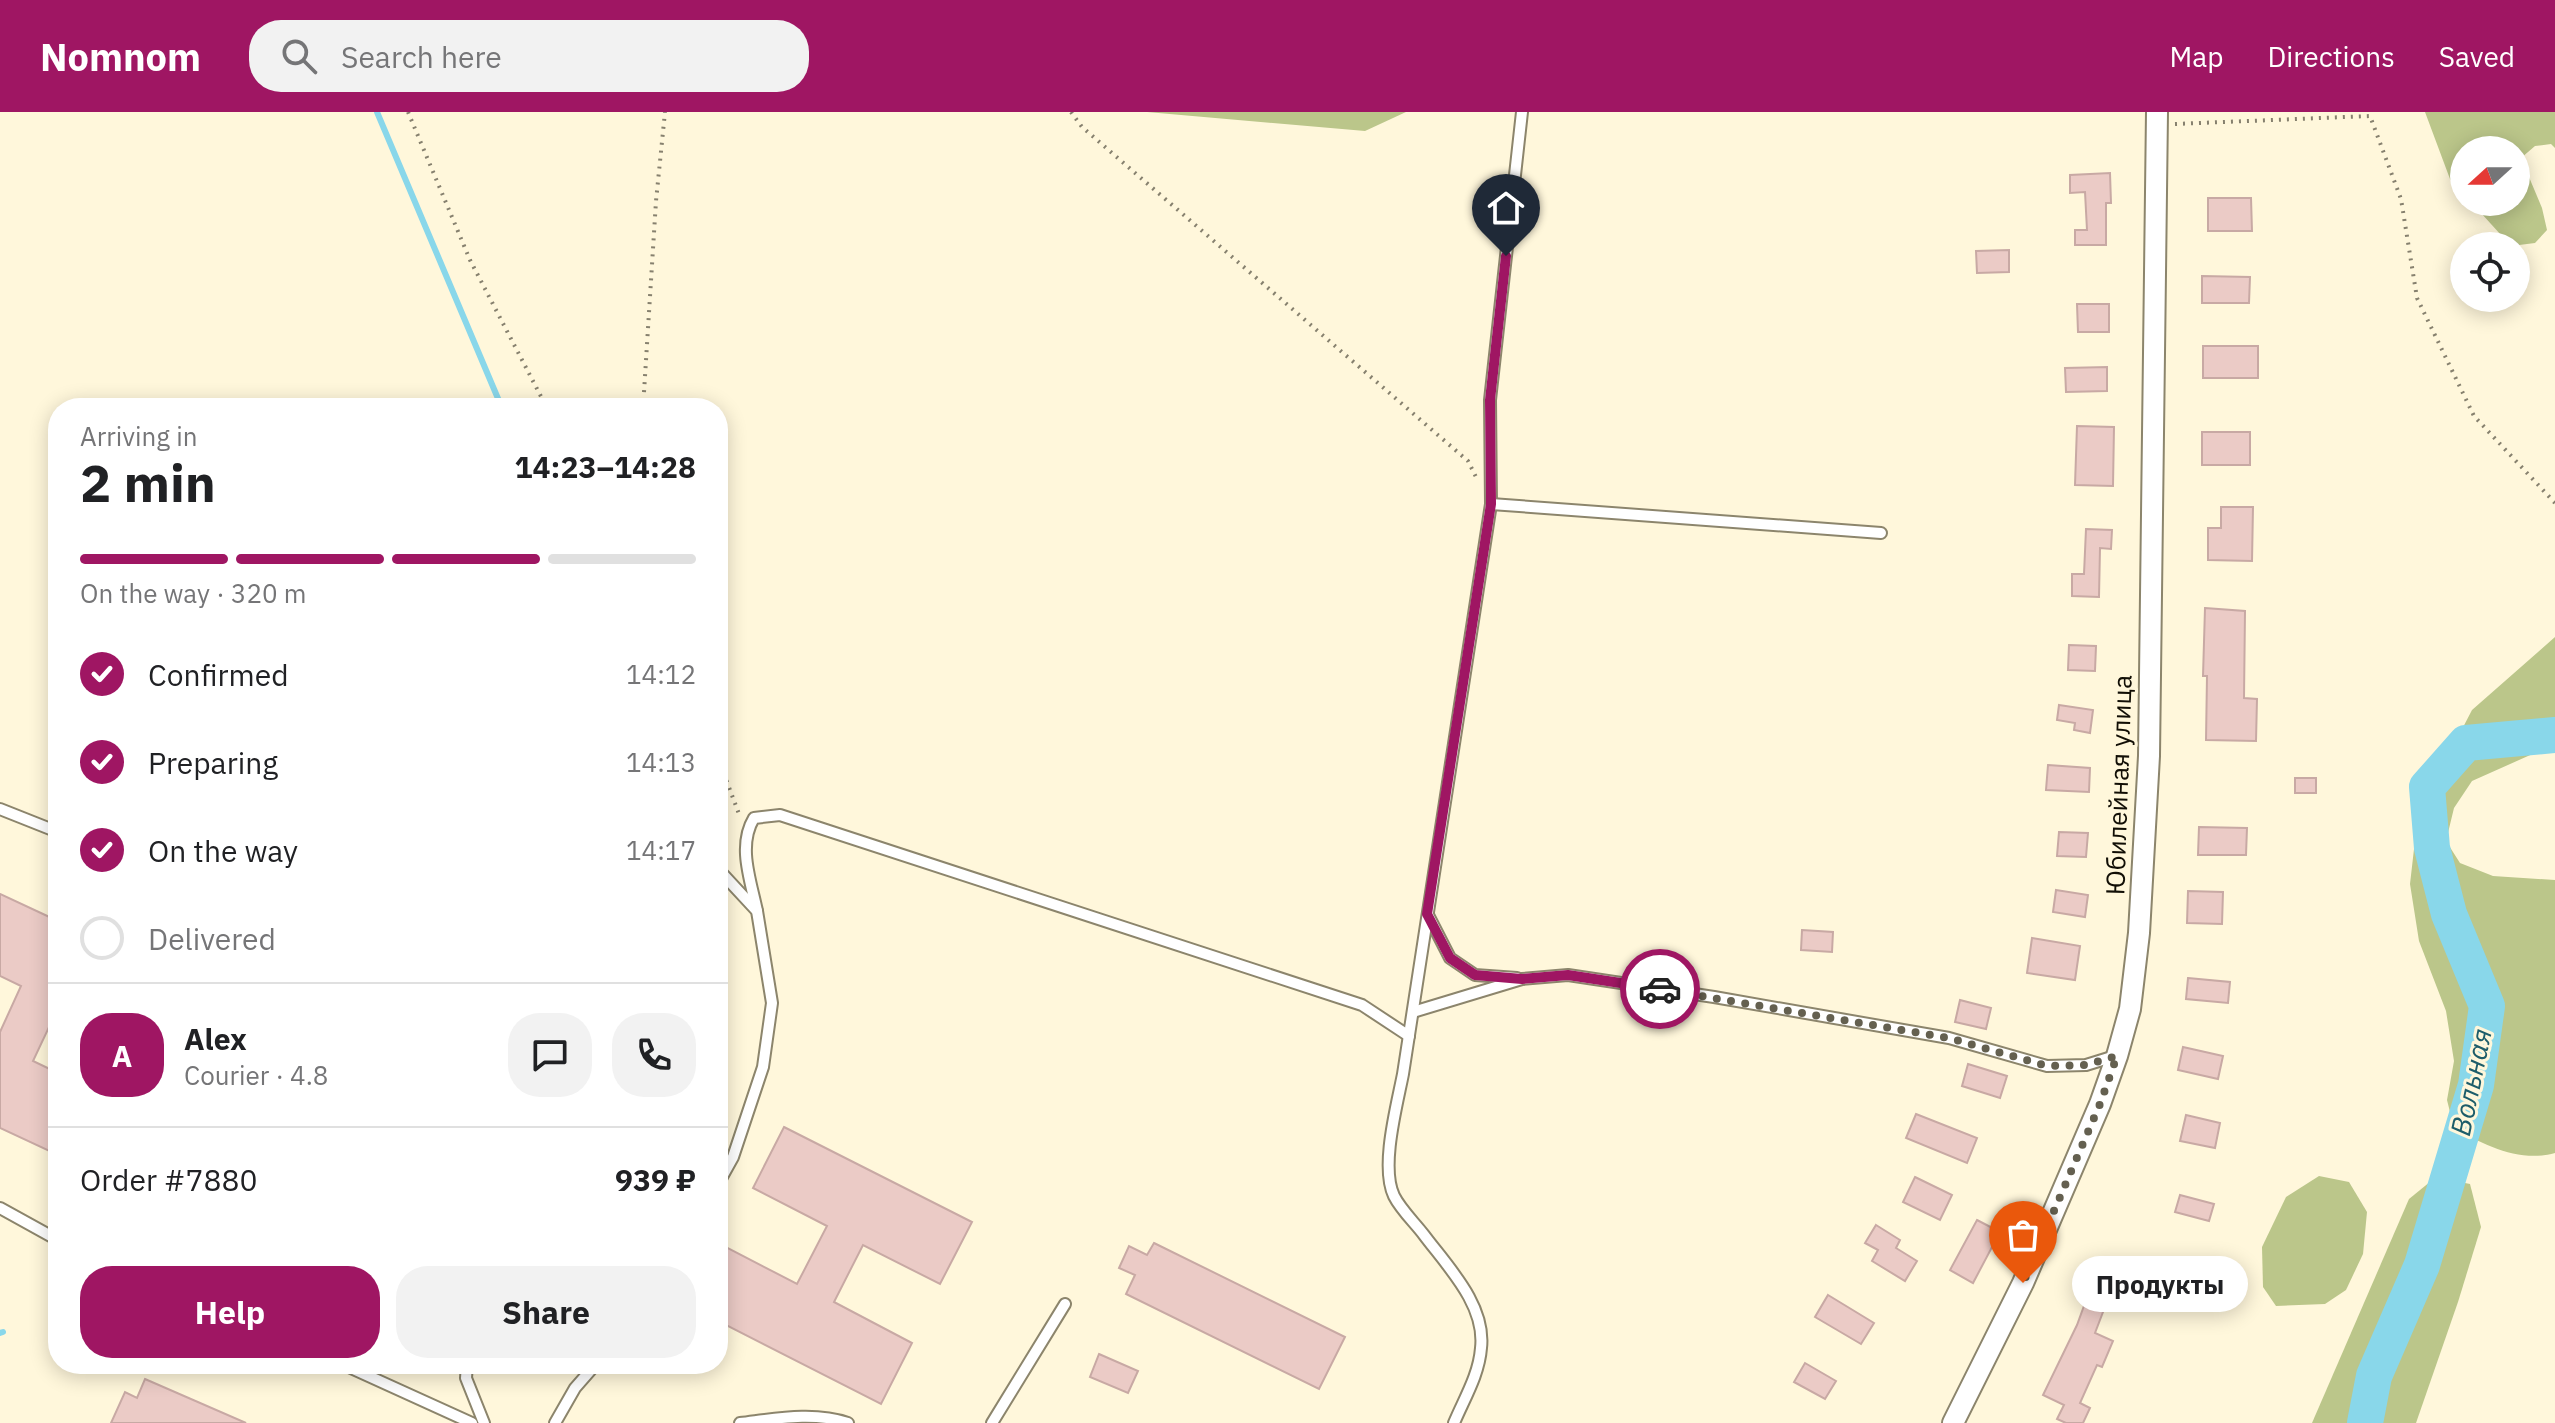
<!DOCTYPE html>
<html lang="en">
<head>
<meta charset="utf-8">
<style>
	body { margin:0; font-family:"IBM Plex Sans",sans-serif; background:#f2f2f2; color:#202124; height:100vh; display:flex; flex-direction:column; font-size:30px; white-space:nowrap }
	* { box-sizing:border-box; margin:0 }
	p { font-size:26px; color:#757577 }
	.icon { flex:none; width:44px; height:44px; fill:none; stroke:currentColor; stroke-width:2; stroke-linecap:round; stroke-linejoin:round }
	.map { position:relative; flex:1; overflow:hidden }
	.side { position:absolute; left:48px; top:286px; width:680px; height:976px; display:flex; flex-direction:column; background:#fff; border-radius:32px; box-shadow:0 4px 20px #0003 }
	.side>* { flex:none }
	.needle { width:52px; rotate:249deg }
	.tools { position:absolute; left:2450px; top:24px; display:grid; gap:16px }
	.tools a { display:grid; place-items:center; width:80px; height:80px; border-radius:50%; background:#fff; box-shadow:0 4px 20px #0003; font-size:40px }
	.pin { position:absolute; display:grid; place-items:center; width:68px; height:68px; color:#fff; margin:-82px -34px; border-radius:50% 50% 50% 0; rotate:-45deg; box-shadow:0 0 8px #0007 }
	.pin .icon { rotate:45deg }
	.courier { position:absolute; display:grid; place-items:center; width:80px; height:80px; margin:-40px; border:6px solid #9f1663; border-radius:50%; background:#fff; color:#222; box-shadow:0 2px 10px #0007 }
	.bubble { position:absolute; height:56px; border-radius:28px; background:#fff; box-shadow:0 4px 20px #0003; font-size:26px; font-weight:700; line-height:56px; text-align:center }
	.summary em { font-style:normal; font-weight:700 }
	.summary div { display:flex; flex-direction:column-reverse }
	.summary { display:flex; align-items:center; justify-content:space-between; height:136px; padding:0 32px }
	h1 { font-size:52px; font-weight:700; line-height:60px }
	.bar { display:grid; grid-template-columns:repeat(4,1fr); gap:12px 8px; align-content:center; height:96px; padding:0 32px }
	.bar i { height:10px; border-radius:6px; background:#e0e0e0 }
	.bar .active { background:#9f1663 }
	.bar p { grid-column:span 4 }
	.line { display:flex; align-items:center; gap:20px; padding:0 32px; border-top:2px solid #e0e0e0 }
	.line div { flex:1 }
	.round { display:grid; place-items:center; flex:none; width:84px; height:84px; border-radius:32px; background:#f2f2f2 }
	ol { padding:0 32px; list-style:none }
	li { display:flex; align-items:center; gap:24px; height:88px }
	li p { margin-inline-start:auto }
	li .icon { padding:8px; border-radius:50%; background:#9f1663; color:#fff; stroke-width:4 }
	li:last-child { color:#757577 }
	li i { width:44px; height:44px; border:4px solid #e0e0e0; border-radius:50% }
	.button { display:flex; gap:16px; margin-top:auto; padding:16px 32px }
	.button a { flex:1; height:92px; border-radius:32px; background:#9f1663; color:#fff; font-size:32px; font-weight:700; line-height:92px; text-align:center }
	.button a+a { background:#f2f2f2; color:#202124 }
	header { display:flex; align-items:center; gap:48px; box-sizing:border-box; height:112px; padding:0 40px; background:#9f1663; color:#fff }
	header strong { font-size:38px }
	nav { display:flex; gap:44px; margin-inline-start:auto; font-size:28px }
	.search { width:560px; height:72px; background:#f2f2f2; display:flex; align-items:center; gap:20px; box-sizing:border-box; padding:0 28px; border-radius:32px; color:#757577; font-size:30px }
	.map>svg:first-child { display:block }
</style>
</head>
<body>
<header>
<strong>Nomnom</strong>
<div class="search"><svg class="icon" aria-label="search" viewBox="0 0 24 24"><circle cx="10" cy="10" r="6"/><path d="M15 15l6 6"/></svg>Search here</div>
<nav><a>Map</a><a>Directions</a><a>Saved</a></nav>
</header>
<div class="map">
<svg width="2555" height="1311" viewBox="0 0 2555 1311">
	<rect width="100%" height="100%" fill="#fff7db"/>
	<g fill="#bbc68a">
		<polygon points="1147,0 1406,0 1365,19"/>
		<polygon points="2425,0 2555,0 2555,36 2551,32 2535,34 2521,46 2542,96 2547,118 2535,131 2511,134 2471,90 2516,90 2516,38 2464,38 2464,82 2450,67"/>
		<path d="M2555,525V632L2472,669L2454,696L2446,729L2460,751L2493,764L2555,768V1041C2520,1051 2484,1033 2454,1016L2447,988L2454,949L2446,899L2419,829L2410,772L2418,702L2472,598Z"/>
		<polygon points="2319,1064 2349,1070 2367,1100 2363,1142 2346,1178 2325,1192 2276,1194 2263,1175 2262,1135 2286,1085"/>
		<polygon points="2436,1065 2470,1072 2481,1115 2458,1190 2416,1311 2312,1311 2409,1087"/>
	</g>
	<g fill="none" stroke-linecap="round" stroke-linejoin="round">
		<g stroke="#89d7ea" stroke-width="6">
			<polyline points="377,0 502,296"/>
			<polyline points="0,1221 3,1220"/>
		</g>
		<polyline stroke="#89d7ea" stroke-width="36" points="2365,1311 2374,1264 2422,1153 2476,973 2487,894 2449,802 2432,736 2427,675 2466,631 2555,623"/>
	</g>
	<g fill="#ebcbc6" stroke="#c8a9a4" stroke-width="2">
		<polygon points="2110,61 2111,91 2106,91 2106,133 2075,133 2075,118 2087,118 2085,80 2070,81 2070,63"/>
		<polygon points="2208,86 2251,86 2252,119 2208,119"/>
		<polygon points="2009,138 2009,160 1977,161 1976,139"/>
		<polygon points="2202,164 2250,165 2249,191 2202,191"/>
		<polygon points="2077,192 2109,192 2109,220 2078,220"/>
		<rect x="2203" y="234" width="55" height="32"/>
		<polygon points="2107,255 2107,279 2066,280 2065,256"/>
		<polygon points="2077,314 2114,315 2113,374 2075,373"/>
		<rect x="2202" y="320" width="48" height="33"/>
		<polygon points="2221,395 2253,395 2252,449 2208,448 2208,416 2221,416"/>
		<polygon points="2086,417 2112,418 2111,437 2100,436 2099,485 2072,484 2072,462 2084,462"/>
		<polygon points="2205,496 2245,499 2244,586 2257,587 2256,629 2206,628 2207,564 2203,564"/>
		<polygon points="2069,533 2096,534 2095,559 2068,558"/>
		<polygon points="2059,593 2093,598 2090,621 2074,618 2075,611 2057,608"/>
		<polygon points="2048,653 2090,656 2089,680 2046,678"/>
		<rect x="2295" y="666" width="21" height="15"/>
		<polygon points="2199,715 2247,716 2246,743 2198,743"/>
		<polygon points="2059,720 2088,721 2086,745 2057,744"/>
		<polygon points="2056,778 2088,783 2085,805 2053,800"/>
		<polygon points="2188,779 2223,780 2222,812 2187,811"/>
		<polygon points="0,782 58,809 58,896 33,949 58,961 58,1043 0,1016 0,920 21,874 0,864"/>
		<polygon points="1802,818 1833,820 1832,840 1801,838"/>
		<polygon points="2032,826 2080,834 2075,868 2027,861"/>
		<polygon points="2188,866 2230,870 2228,891 2186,887"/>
		<polygon points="1960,888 1991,896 1986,917 1955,910"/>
		<polygon points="2183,935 2223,944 2218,967 2178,958"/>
		<polygon points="1968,952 2007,964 2000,986 1962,974"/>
		<polygon points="1916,1002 1977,1026 1967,1051 1906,1026"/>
		<polygon points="2186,1003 2220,1011 2215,1036 2180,1029"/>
		<polygon points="784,1015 972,1110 940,1172 863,1133 834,1190 912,1231 881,1292 718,1209 718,1147 724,1134 797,1172 827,1114 753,1076"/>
		<polygon points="1915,1065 1952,1083 1940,1108 1903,1090"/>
		<polygon points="2180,1083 2214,1092 2209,1109 2175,1100"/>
		<polygon points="1977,1108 2000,1120 1973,1171 1950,1158"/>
		<polygon points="1876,1113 1900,1128 1896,1136 1917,1149 1905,1169 1872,1149 1878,1138 1865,1131"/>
		<polygon points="1154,1131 1345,1225 1319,1277 1126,1182 1135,1163 1119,1156 1129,1134 1147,1143"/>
		<polygon points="2101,1147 2137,1161 2125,1194 2108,1187 2095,1221 2113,1229 2102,1255 2097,1253 2080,1291 2090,1296 2083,1311 2066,1311 2057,1307 2064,1293 2043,1283 2077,1213"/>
		<polygon points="1828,1183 1874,1211 1861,1232 1815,1205"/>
		<polygon points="1099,1242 1138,1259 1128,1281 1090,1265"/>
		<polygon points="1805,1251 1836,1269 1825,1287 1794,1270"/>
		<polygon points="145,1267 246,1311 111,1311 125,1280 137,1286"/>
	</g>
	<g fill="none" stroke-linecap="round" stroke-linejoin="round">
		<defs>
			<g id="service">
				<polyline points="1491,392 1881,421"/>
				<polyline points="0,697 58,720"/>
				<polyline points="718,757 757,799 772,891 763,955 733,1045 718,1072"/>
				<path d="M757,799C751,769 737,734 754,706L780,703L1362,893L1409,924"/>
				<polyline points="1428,803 1450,846 1475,863 1517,866"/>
				<polyline points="1413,900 1522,867 1568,863 1714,885 1949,926 2047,954 2086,953 2115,944"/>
				<polyline points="0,1096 58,1128"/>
				<polyline points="342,1252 472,1311"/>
				<polyline points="467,1252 466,1266 484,1311"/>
				<polyline points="555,1311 575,1276 596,1252"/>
				<path d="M740,1311C774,1307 814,1299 848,1311"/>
				<polyline points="992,1311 1065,1192"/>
				<path d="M1454,1311C1464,1287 1479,1263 1481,1236C1486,1193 1448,1155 1424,1123C1415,1111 1401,1098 1394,1084C1380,1055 1397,993 1403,962L1491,392L1490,288L1522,0"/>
			</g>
			<polyline id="minor" points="1953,1311 2023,1171 2100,992 2117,944 2130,897 2139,821 2149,644 2157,0"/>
		</defs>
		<use href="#service" stroke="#8c856c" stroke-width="14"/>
		<use href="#minor" stroke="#8c856c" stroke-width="24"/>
		<g stroke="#86806e" stroke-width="4" stroke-dasharray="2 6" stroke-linecap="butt">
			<polyline points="408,0 470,148 547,296"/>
			<polyline points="1071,0 1082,15 1468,349 1476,365"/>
			<polyline points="2175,12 2370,4 2401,87 2417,186 2474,304 2555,391"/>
			<polyline points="643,296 656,89 665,0"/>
			<polyline points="718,646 739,702"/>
		</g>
		<use href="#service" stroke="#fff" stroke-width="10"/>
		<use href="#minor" stroke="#fff" stroke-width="20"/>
	</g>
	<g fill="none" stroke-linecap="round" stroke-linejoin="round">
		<polyline stroke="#646050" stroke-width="8" stroke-dasharray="0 14.4" points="1660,877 1949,926 2047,954 2086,953 2117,944 2100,992 2023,1171"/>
		<polyline stroke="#9f1663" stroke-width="10" points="1506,144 1490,288 1491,392 1427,802 1450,846 1475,863 1522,867 1568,863 1660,877"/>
	</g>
	<g text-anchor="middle" stroke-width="6" stroke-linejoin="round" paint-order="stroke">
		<g font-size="26" fill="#110e05" stroke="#fff7db">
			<text transform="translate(2119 673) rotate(-88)" y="9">Юбилейная улица</text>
		</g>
		<g font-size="28" font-style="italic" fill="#1d5d6a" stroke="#fff7db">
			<text transform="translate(2471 970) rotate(-78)" y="10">Вольная</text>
		</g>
	</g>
</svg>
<div class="tools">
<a><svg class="needle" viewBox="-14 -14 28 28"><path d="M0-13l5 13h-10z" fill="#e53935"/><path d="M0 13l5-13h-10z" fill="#757577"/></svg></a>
<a><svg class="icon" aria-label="locate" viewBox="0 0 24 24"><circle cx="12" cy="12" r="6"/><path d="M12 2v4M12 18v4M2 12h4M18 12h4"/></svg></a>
</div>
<div class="pin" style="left:2023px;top:1171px;background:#ea580c"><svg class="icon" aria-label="bag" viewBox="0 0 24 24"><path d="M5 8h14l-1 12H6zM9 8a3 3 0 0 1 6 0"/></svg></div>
<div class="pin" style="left:1506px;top:144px;background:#1f2937"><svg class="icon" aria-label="home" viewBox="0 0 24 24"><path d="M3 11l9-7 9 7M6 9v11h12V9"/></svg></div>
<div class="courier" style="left:1660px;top:877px"><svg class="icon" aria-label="car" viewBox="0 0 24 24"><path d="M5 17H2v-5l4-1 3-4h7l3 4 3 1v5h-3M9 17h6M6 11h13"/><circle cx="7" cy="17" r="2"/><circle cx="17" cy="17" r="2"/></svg></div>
<div class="bubble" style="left:2072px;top:1144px;width:176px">Продукты</div>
<section class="side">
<div class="summary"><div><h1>2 min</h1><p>Arriving in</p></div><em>14:23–14:28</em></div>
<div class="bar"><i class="active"></i><i class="active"></i><i class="active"></i><i></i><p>On the way · 320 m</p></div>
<ol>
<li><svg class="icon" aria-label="check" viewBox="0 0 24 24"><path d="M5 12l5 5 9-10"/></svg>Confirmed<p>14:12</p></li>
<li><svg class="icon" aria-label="check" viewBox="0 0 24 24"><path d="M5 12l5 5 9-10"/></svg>Preparing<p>14:13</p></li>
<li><svg class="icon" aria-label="check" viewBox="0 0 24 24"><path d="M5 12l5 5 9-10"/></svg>On the way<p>14:17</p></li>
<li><i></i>Delivered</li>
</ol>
<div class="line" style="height:144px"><b class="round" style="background:#9f1663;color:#fff">A</b><div><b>Alex</b><p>Courier · 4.8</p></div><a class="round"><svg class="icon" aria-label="chat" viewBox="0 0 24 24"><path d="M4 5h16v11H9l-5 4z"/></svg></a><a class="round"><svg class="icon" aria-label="phone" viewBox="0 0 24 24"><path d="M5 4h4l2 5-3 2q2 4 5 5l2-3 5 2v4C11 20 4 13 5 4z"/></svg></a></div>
<div class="line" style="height:104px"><div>Order #7880</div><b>939 ₽</b></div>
<div class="button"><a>Help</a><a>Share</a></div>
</section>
</div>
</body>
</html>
